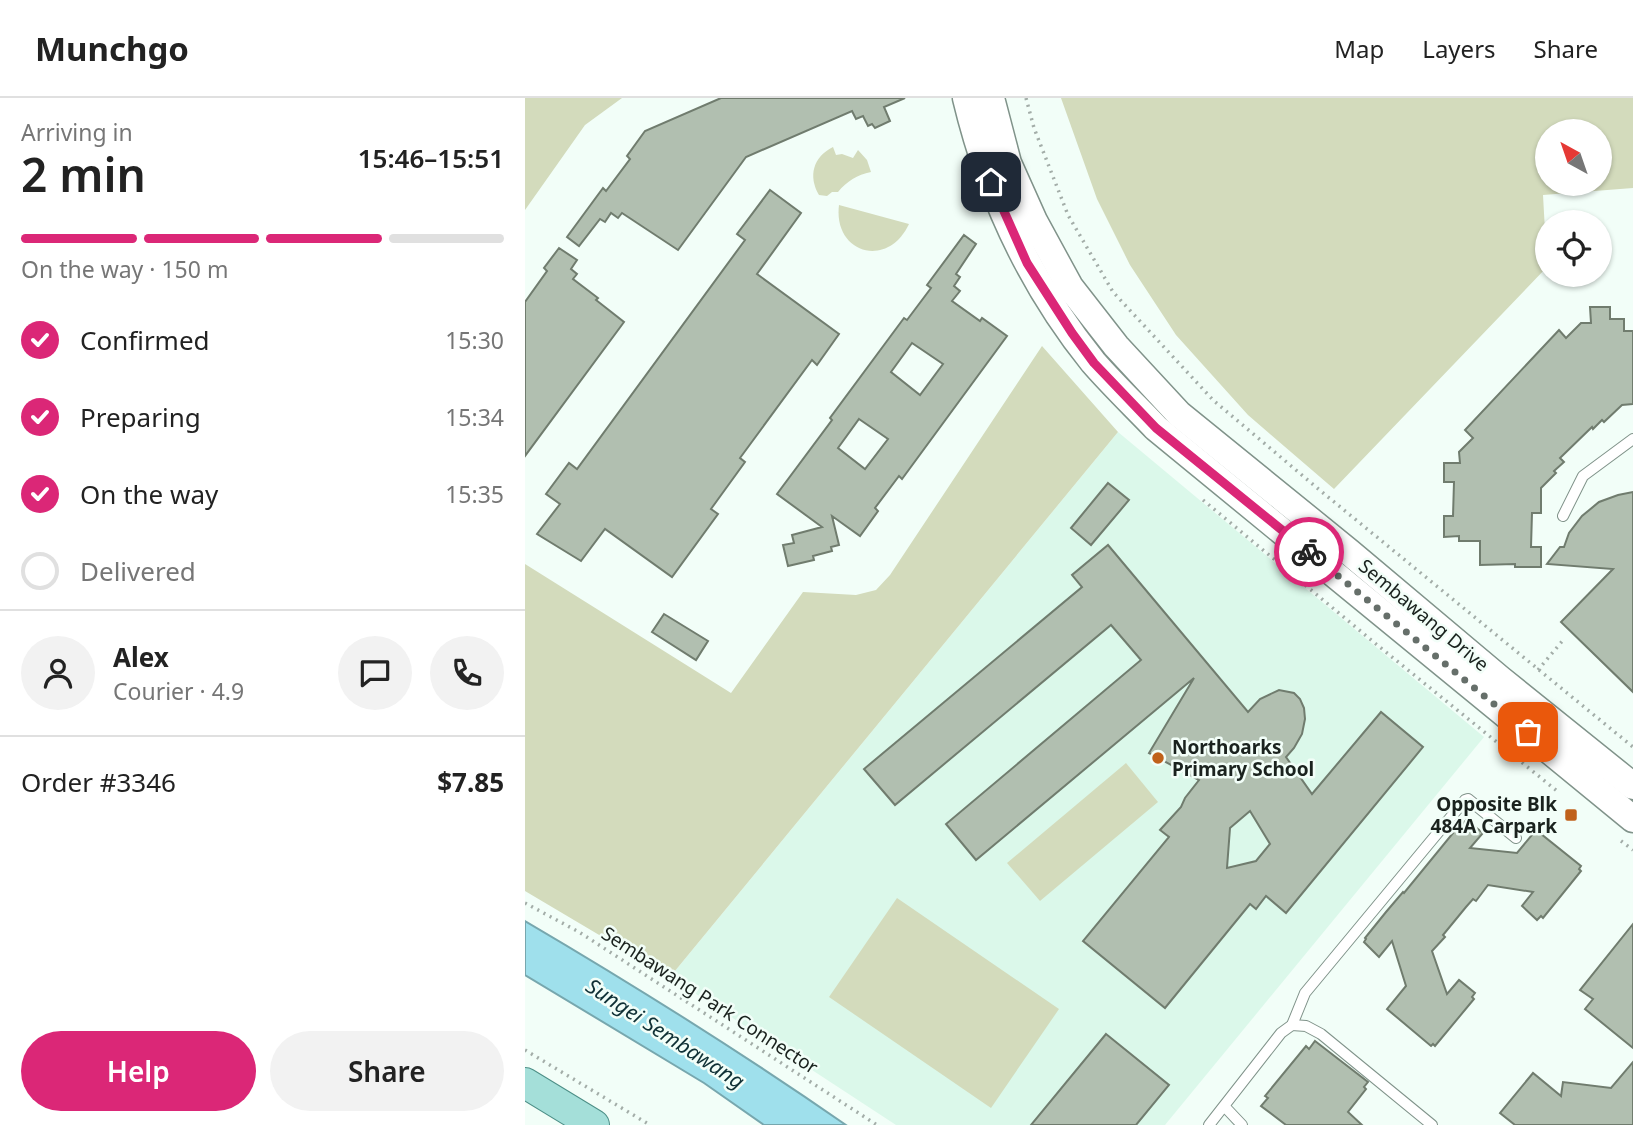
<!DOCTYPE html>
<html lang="en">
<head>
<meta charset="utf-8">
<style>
	body { margin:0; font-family:"Noto Sans",sans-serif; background:#f2f2f2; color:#222; height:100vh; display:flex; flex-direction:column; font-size:26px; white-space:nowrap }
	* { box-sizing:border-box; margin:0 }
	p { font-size:23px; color:#767676 }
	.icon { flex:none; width:38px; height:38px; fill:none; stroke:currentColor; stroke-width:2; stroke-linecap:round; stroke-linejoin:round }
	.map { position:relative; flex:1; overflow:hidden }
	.details { display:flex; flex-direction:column; background:#fff; width:525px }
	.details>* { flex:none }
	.needle { width:46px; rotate:320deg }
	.fabs { position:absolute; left:1010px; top:21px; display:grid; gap:14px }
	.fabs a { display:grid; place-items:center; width:77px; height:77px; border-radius:50%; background:#fff; box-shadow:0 2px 5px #0004; font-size:35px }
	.pin { position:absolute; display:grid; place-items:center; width:60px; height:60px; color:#fff; margin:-30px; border-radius:14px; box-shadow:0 4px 10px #0006 }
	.courier { position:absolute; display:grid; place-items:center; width:70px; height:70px; margin:-35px; border:5px solid #db2777; border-radius:50%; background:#fff; color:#222; box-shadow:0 2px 9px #0007 }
	.overview em { font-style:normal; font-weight:600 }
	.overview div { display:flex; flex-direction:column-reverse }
	.overview { display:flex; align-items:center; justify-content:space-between; height:119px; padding:0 21px }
	h1 { font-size:46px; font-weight:600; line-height:52px }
	.bar { display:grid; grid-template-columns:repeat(4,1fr); gap:10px 7px; align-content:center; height:84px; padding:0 21px }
	.bar i { height:9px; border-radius:5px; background:#e0e0e0 }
	.bar .active { background:#db2777 }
	.bar p { grid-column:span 4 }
	.line { display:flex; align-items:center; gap:18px; padding:0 21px; border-top:2px solid #e0e0e0 }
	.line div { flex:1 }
	.round { display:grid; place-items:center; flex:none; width:74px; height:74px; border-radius:37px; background:#f2f2f2 }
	ol { padding:0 21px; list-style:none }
	li { display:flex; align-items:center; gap:21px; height:77px }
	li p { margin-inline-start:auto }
	li .icon { padding:7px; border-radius:50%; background:#db2777; color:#fff; stroke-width:4 }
	li:last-child { color:#767676 }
	li i { width:38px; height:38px; border:4px solid #e0e0e0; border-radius:50% }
	.action { display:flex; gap:14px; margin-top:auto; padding:14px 21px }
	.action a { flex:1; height:80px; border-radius:42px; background:#db2777; color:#fff; font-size:28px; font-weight:600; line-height:80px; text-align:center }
	.action a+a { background:#f2f2f2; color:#222 }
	header { display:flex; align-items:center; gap:42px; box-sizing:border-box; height:98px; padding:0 35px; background:#fff; border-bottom:2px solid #e0e0e0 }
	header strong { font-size:33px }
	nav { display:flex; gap:38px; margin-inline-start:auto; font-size:24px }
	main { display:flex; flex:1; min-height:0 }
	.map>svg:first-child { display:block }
</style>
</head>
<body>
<header>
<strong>Munchgo</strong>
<nav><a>Map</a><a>Layers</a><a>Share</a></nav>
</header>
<main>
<section class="details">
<div class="overview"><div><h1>2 min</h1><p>Arriving in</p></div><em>15:46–15:51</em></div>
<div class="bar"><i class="active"></i><i class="active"></i><i class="active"></i><i></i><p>On the way · 150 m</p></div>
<ol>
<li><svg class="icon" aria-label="check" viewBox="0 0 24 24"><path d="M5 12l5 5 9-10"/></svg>Confirmed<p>15:30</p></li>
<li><svg class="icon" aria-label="check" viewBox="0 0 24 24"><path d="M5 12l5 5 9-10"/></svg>Preparing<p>15:34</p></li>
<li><svg class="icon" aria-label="check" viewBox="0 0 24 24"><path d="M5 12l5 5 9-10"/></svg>On the way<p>15:35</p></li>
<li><i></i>Delivered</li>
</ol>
<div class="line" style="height:126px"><a class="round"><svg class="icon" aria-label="person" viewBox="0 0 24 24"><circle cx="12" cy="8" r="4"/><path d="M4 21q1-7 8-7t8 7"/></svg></a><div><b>Alex</b><p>Courier · 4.9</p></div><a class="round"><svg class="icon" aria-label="chat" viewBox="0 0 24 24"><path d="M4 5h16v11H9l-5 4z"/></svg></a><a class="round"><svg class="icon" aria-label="phone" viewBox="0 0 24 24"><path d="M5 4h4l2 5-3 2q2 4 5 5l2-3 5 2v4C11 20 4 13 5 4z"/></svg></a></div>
<div class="line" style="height:91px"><div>Order #3346</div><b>$7.85</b></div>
<div class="action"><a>Help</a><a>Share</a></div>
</section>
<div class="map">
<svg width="1108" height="1027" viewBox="0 0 1108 1027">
	<rect width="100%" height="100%" fill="#f2fef8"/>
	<polygon fill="#dbf8ea" points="593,334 959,639 640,1027 371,1027 145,879"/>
	<g fill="#d3dbbc" fill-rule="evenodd">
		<polygon points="0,0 97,0 60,27 0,112"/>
		<path d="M536,0H1108V90L1018,97L1022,169L809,391L723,317L651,237L605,167L572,101ZM1022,33H1074V86H1022Z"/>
		<path d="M308,49L311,57L317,56L328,60L333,52L342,62L346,74C332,77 322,83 313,94H307L302,98L294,97C283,78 288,59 308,49Z"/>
		<path d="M314,107L384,126C363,171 308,156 314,107Z"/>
		<polygon points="517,248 593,334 145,879 0,793 0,466 206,595 278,494 331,497 351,492 365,477"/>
		<polygon points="601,665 633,704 515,803 482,765"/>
		<polygon points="372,800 534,911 466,1010 304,899"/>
	</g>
	<path fill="#9fe0ec" stroke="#77a7ae" stroke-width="2" d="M0,823C109,887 217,955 321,1027H239L179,985L0,877Z"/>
	<g fill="#b1bfb0" stroke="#707c6e" stroke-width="2" fill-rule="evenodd">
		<polygon points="196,0 380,0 359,9 365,23 350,30 347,26 343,28 338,18 331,21 327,13 221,59 153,152 97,115 93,120 86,115 80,124 75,121 54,148 42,139 78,90 81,93 105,61 102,58 120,33"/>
		<polygon points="245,92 276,115 232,176 314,236 292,267 287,262 215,360 220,364 186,411 193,416 147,479 80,431 56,463 12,436 35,406 21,396 44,365 52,371 220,142 212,136"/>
		<path d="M439,137L451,146L431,176L435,179L429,188L435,193L427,203L455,223L457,220L482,238L377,381L374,378L350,410L353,413L335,438L307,418L314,447L306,449L307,453L288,458L289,462L263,468L258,447L269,445L267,437L297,429L252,396L307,322L305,320L379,220L382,222L406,190L402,187ZM387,245L418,266L395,297L366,274ZM334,321L363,341L340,371L313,350Z"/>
		<polygon points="34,150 52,162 46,171 52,176 48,181 73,200 71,202 99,224 0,358 0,204 22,173 19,170"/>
		<polygon points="1065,209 1085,209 1085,221 1099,221 1099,233 1108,233 1108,306 1097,307 1079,324 1077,322 1068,331 1067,329 1035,360 1039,364 1029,373 1031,375 1016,390 1016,415 1007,415 1006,449 1016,449 1016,469 990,469 990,466 955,467 955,443 934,443 934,438 919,439 919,418 928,418 929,384 919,384 919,365 935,365 934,354 948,340 940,332 1034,232 1041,240 1056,225 1066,225"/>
		<polygon points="583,385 604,402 566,447 546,430"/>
		<polygon points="1108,394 1108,594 1036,524 1088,471 1022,466 1035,449 1039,449 1044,435 1057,418 1074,404 1093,397"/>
		<path d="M583,447L723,614L735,601L754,592L769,595L775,601L779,610L780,621L777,636L769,650L761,659L787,696L856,614L898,649L761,815L741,798L731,811L725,806L640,910L558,843L644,739L635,732L656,709L660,700L674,682L624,655L669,580L451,762L421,726L616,562L586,527L370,707L339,671L557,489L547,477ZM725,713L745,746L731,763L702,770L705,730Z"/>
		<polygon points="139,516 183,543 171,562 127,534"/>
		<polygon points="941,722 958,735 945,750 992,755 1011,732 1056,768 1054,771 1056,773 1018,820 1016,818 1012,822 997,808 1008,794 963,787 951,803 948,801 941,809 918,837 920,839 907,853 922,896 934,882 950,895 947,899 949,901 910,948 908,946 906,948 862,911 881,888 867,843 854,859 839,844 841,841 840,840 861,814 878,794 879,795 937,724 939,725"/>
		<polygon points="1108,826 1108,950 1060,911 1068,901 1055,892"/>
		<polygon points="581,936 644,987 611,1027 506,1027"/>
		<polygon points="790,943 843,984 839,989 841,991 823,1014 837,1027 761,1027 736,1008 743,1000 740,998 781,948 784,951"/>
		<polygon points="1108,964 1108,1027 990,1027 975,1015 1008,975 1036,998 1038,984 1086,990"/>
	</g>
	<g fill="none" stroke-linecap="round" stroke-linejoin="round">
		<defs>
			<g id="lane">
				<polyline points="1038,418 1058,378 1108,341"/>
				<polyline points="767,927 781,928 796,936 907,1027"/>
				<polyline points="700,1009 717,1027"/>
				<polyline points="684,1027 756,935 767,927 780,895 940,702 943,701 991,740"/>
			</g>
			<g id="secondary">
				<path d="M441,0C464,96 506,187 568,264C588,287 610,308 631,330L1108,721"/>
				<polyline points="466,0 483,65 509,123 545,189 591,248 654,316 824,454 975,581 1108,688"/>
			</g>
			<polyline id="primary" points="0,985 69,1027"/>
		</defs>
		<use href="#lane" stroke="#80938a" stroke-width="12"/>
		<use href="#secondary" stroke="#80938a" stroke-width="29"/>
		<use href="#primary" stroke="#4d8f87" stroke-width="32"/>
		<g stroke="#a3ada8" stroke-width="3.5" stroke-dasharray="2 5" stroke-linecap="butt">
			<polyline points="501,0 509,30 543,117 588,194 688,302 797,394 1108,649"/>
			<polyline points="678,402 851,546 1032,693"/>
			<polyline points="1013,572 1039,541"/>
			<polyline points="1096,743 1108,752"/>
			<polyline points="0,805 54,834 352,1027"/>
			<polyline points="0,952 125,1027"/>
		</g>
		<use href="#lane" stroke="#fff" stroke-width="10"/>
		<use href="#secondary" stroke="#fff" stroke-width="26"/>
		<use href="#primary" stroke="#a4dfd9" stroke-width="30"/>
	</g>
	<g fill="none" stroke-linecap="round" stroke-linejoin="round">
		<polyline stroke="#666f6a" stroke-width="7" stroke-dasharray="0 12.6" points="784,454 1003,634"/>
		<polyline stroke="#db2777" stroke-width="9" points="466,84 502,165 547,235 569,265 631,330 784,454"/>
	</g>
	<g fill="#c0611b" stroke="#f2fef8" stroke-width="2.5">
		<circle cx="633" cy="660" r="7"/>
		<rect x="1039" y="710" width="14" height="14" rx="3.5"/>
	</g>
	<g text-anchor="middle" stroke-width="5" stroke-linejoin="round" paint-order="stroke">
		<g font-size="19" fill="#1a221e" stroke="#f2fef8">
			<text transform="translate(899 517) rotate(40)" y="7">Sembawang Drive</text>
			<text transform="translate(185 902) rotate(33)" y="7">Sembawang Park Connector</text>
		</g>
		<g font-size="19" font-weight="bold" fill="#1a221e" stroke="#f2fef8" text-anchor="start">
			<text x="647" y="656">Northoarks<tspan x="647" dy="22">Primary School</tspan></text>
			<text x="1032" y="713" text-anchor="end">Opposite Blk<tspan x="1032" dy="22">484A Carpark</tspan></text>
		</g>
		<g font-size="21" font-style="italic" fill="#103136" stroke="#f2fef8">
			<text transform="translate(140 936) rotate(33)" y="7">Sungei Sembawang</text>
		</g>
	</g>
</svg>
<div class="fabs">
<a><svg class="needle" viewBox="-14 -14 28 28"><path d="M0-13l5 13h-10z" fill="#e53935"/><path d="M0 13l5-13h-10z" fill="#767676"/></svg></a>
<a><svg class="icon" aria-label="locate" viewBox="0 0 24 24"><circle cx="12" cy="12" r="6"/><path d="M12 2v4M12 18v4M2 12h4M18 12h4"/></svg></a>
</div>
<div class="pin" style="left:1003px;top:634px;background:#ea580c"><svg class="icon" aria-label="bag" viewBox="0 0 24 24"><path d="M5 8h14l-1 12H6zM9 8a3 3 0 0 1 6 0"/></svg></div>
<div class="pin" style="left:466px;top:84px;background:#1f2937"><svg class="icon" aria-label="home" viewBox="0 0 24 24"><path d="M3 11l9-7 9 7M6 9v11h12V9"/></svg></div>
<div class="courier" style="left:784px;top:454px"><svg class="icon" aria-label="bike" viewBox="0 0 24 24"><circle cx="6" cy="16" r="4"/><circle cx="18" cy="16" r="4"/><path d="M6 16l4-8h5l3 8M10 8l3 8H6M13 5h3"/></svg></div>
</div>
</main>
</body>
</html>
